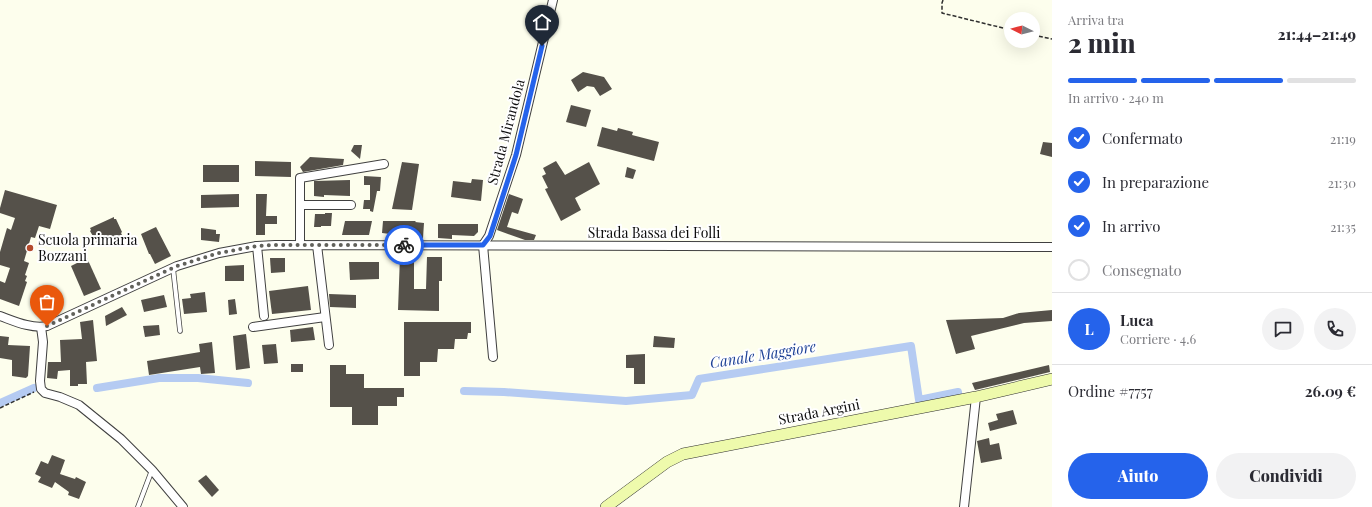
<!DOCTYPE html>
<html lang="it">
<head>
<meta charset="utf-8">
<style>
	body { margin:0; font-family:"Playfair Display",serif; background:#f2f2f3; color:#2b2b33; height:100vh; display:flex; flex-direction:column; font-size:15px; white-space:nowrap }
	* { box-sizing:border-box; margin:0 }
	p { font-size:13px; color:#7c7c81 }
	.icon { flex:none; width:22px; height:22px; fill:none; stroke:currentColor; stroke-width:2; stroke-linecap:round; stroke-linejoin:round }
	.map { position:relative; flex:1; overflow:hidden }
	.drawer { display:flex; flex-direction:column; background:#fff; width:320px }
	.drawer>* { flex:none }
	.needle { width:26px; rotate:276deg }
	.fabs { position:absolute; left:1004px; top:12px; display:grid; gap:8px }
	.fabs a { display:grid; place-items:center; width:36px; height:36px; border-radius:50%; background:#fff; box-shadow:0 4px 16px #0002; font-size:20px }
	.pin { position:absolute; display:grid; place-items:center; width:34px; height:34px; color:#fff; margin:-41px -17px; border-radius:50% 50% 50% 0; rotate:-45deg; box-shadow:0 0 4px #0007 }
	.pin .icon { rotate:45deg }
	.courier { position:absolute; display:grid; place-items:center; width:40px; height:40px; margin:-20px; border:3px solid #2563eb; border-radius:50%; background:#fff; color:#222; box-shadow:0 1px 5px #0007 }
	.headline em { font-style:normal; font-weight:800 }
	.headline div { display:flex; flex-direction:column-reverse }
	.headline { display:flex; align-items:center; justify-content:space-between; height:68px; padding:0 16px }
	h1 { font-size:26px; font-weight:800; line-height:30px }
	.bar { display:grid; grid-template-columns:repeat(4,1fr); gap:6px 4px; align-content:center; height:48px; padding:0 16px }
	.bar i { height:5px; border-radius:3px; background:#e1e1e2 }
	.bar .selected { background:#2563eb }
	.bar p { grid-column:span 4 }
	.line { display:flex; align-items:center; gap:10px; padding:0 16px; border-top:1px solid #e1e1e2 }
	.line div { flex:1 }
	.round { display:grid; place-items:center; flex:none; width:42px; height:42px; border-radius:21px; background:#f2f2f3 }
	ol { padding:0 16px; list-style:none }
	li { display:flex; align-items:center; gap:12px; height:44px }
	li p { margin-inline-start:auto }
	li .icon { padding:4px; border-radius:50%; background:#2563eb; color:#fff; stroke-width:4 }
	li:last-child { color:#7c7c81 }
	li i { width:22px; height:22px; border:2px solid #e1e1e2; border-radius:50% }
	.button { display:flex; gap:8px; margin-top:auto; padding:8px 16px }
	.button a { flex:1; height:46px; border-radius:24px; background:#2563eb; color:#fff; font-size:16px; font-weight:800; line-height:46px; text-align:center }
	.button a+a { background:#f2f2f3; color:#2b2b33 }
	main { display:flex; flex:1; min-height:0 }
	.map>svg:first-child { display:block }
</style>
</head>
<body>
<main>
<div class="map">
<svg width="1052" height="507" viewBox="0 0 1052 507">
	<rect width="100%" height="100%" fill="#fdfeed"/>
	<g fill="none" stroke-linecap="round" stroke-linejoin="round">
		<g stroke="#b5cbf2" stroke-width="8">
			<polyline points="97,388 159,378 198,378 248,383"/>
			<polyline points="464,391 504,392 626,401 692,395 699,379 911,346 919,400 958,392"/>
			<polyline points="0,403 34,388"/>
		</g>
	</g>
	<g fill="#55514a">
		<polygon points="583,72 604,77 612,89 600,96 594,87 587,86 578,92 571,80"/>
		<polygon points="571,105 591,110 586,127 566,122"/>
		<polygon points="602,127 617,131 618,128 633,132 632,135 659,142 654,161 597,146"/>
		<polygon points="1043,142 1052,143 1052,157 1040,154"/>
		<polygon points="354,145 362,145 360,159 351,151"/>
		<polygon points="310,157 344,159 343,165 303,172 300,167"/>
		<polygon points="255,161 291,162 291,177 255,176"/>
		<polygon points="556,161 565,175 589,162 600,184 575,198 581,210 561,221 545,189 548,188 542,176 546,174 543,168"/>
		<polygon points="402,162 419,164 412,210 392,209"/>
		<rect x="203" y="165" width="36" height="17"/>
		<polygon points="627,167 636,170 633,179 625,177"/>
		<polygon points="364,176 381,177 380,191 377,191 373,212 370,211 370,209 363,209 364,200 370,200 370,185 364,185"/>
		<polygon points="472,179 483,180 481,201 451,197 453,181 471,183"/>
		<polygon points="350,180 350,196 324,195 324,197 314,196 314,181"/>
		<polygon points="5,190 57,205 50,229 39,226 35,238 31,237 24,261 29,263 25,275 27,276 25,281 27,282 19,306 0,299 0,281 5,283 10,268 0,265 0,252 7,228 11,230 15,218 0,213 0,208"/>
		<polygon points="239,194 239,207 201,208 201,195"/>
		<polygon points="256,194 267,194 266,216 277,216 277,224 265,224 265,235 256,235"/>
		<polygon points="509,194 523,199 518,214 512,212 507,227 536,235 534,240 525,240 497,230"/>
		<polygon points="325,213 332,213 331,226 321,226 321,227 314,227 315,214 325,214"/>
		<polygon points="114,217 114,219 116,219 122,232 121,233 122,235 98,245 90,231 91,230 90,228"/>
		<polygon points="345,221 372,221 369,235 342,235"/>
		<polygon points="383,221 416,221 415,222 424,223 423,238 382,233"/>
		<polygon points="438,224 478,224 478,232 474,236 452,235 452,239 438,238"/>
		<polygon points="156,227 171,256 155,264 150,254 149,254 141,234"/>
		<polygon points="201,228 216,230 216,234 220,234 219,242 201,240"/>
		<polygon points="400,256 414,257 414,289 426,289 427,257 442,257 442,281 439,281 439,311 398,310"/>
		<polygon points="87,258 101,289 84,296 71,266"/>
		<polygon points="270,258 285,258 285,272 271,273"/>
		<polygon points="349,262 379,262 379,279 350,280"/>
		<polygon points="244,265 244,281 225,281 225,266"/>
		<polygon points="308,286 311,310 272,314 269,291"/>
		<polygon points="205,292 207,312 184,314 182,299 191,298 190,294"/>
		<polygon points="329,294 356,295 356,308 330,307"/>
		<polygon points="164,295 167,307 144,312 141,300"/>
		<polygon points="235,299 237,314 229,315 228,300"/>
		<polygon points="122,307 127,315 106,326 105,316"/>
		<polygon points="1052,310 1052,321 1024,323 971,336 975,349 956,354 946,320 1003,318 1019,313"/>
		<polygon points="93,320 97,361 86,362 87,384 78,384 78,386 70,386 70,370 58,371 57,379 47,378 48,362 61,362 60,340 82,339 80,322"/>
		<polygon points="404,322 471,322 471,333 468,333 467,339 455,339 454,349 438,349 437,362 420,362 420,376 404,376"/>
		<polygon points="159,325 160,335 145,337 143,326"/>
		<polygon points="313,327 315,340 291,342 290,330"/>
		<polygon points="246,334 250,368 236,370 233,336"/>
		<polygon points="0,336 9,337 8,345 30,346 28,376 26,378 12,376 12,360 0,358"/>
		<polygon points="654,336 675,338 674,348 653,347"/>
		<polygon points="212,342 215,373 201,374 200,367 149,375 147,361 200,352 199,344"/>
		<polygon points="276,344 278,363 264,364 262,345"/>
		<polygon points="645,354 645,384 634,384 634,368 626,368 626,355"/>
		<rect x="291" y="364" width="12" height="8"/>
		<polygon points="330,365 346,365 346,374 364,374 364,388 404,388 404,397 397,397 397,406 378,406 378,425 352,425 352,407 330,407"/>
		<polygon points="1049,365 1050,372 975,390 972,383"/>
		<polygon points="1013,410 1017,424 990,431 988,423 998,420 996,414"/>
		<polygon points="989,438 990,445 999,443 1002,459 981,463 977,441"/>
		<polygon points="52,455 65,460 60,474 75,479 76,477 86,482 79,499 68,495 69,492 55,482 52,488 38,482 41,477 35,474 41,461 48,464"/>
		<polygon points="206,475 219,490 212,497 198,481"/>
	</g>
	<g fill="none" stroke-linecap="round" stroke-linejoin="round">
		<defs>
			<g id="service">
				<polyline points="173,268 180,331"/>
				<polyline points="138,507 152,470"/>
			</g>
			<g id="minor">
				<polyline points="300,205 351,205"/>
				<polyline points="300,245 300,178 384,164"/>
				<polyline points="317,245 329,345"/>
				<polyline points="257,246 264,316"/>
				<path d="M0,316C14,321 31,329 47,326L177,266L219,253L257,246L275,245L1052,247"/>
				<polyline points="41,327 43,342 40,381 41,389 45,393 60,397 79,405 121,439 152,470 183,507"/>
				<polyline points="253,327 325,317"/>
				<polyline points="493,357 483,245 489,236 516,155 553,0"/>
				<polyline points="964,507 976,397"/>
			</g>
			<polyline id="secondary" points="606,507 667,462 683,454 976,397 1052,379"/>
		</defs>
		<use href="#service" stroke="#404040" stroke-width="5.5"/>
		<use href="#minor" stroke="#404040" stroke-width="10"/>
		<use href="#secondary" stroke="#2f2f2f" stroke-width="12"/>
		<g stroke="#2f2f2f" stroke-width="1.5" stroke-dasharray="4 2" stroke-linecap="butt">
			<polyline points="943,0 942,3 942,13 1011,30"/>
			<polyline points="1033,35 1052,39"/>
			<polyline points="0,408 34,392"/>
		</g>
		<use href="#service" stroke="#fff" stroke-width="4"/>
		<use href="#minor" stroke="#fff" stroke-width="8"/>
		<use href="#secondary" stroke="#eefaac" stroke-width="11"/>
	</g>
	<g fill="none" stroke-linecap="round" stroke-linejoin="round">
		<polyline stroke="#61615b" stroke-width="4" stroke-dasharray="0 7.2" points="47,326 177,266 219,253 257,246 275,245 404,245"/>
		<polyline stroke="#2563eb" stroke-width="5" points="404,245 483,245 490,236 516,155 542,46"/>
	</g>
	<circle fill="#b44b2d" stroke="#fff" stroke-width="1.5" cx="30" cy="248" r="4"/>
	<g text-anchor="middle" stroke-width="4" stroke-linejoin="round" paint-order="stroke">
		<g font-size="14" fill="#0d0d0d" stroke="#fff">
			<text transform="translate(506 132) rotate(-75)" y="5">Strada Mirandola</text>
			<text x="654" y="238">Strada Bassa dei Folli</text>
			<text transform="translate(819 412) rotate(-11)" y="5">Strada Argini</text>
		</g>
		<g font-size="14" fill="#0d0d0d" stroke="#fff" text-anchor="start">
			<text x="38" y="245">Scuola primaria<tspan x="38" dy="16">Bozzani</tspan></text>
		</g>
		<g font-size="15" font-style="italic" fill="#1e4296" stroke="#fff">
			<text transform="translate(763 355) rotate(-9)" y="5">Canale Maggiore</text>
		</g>
	</g>
</svg>
<div class="fabs">
<a><svg class="needle" viewBox="-14 -14 28 28"><path d="M0-13l5 13h-10z" fill="#e53935"/><path d="M0 13l5-13h-10z" fill="#7c7c81"/></svg></a>
</div>
<div class="pin" style="left:47px;top:326px;background:#ea580c"><svg class="icon" aria-label="bag" viewBox="0 0 24 24"><path d="M5 8h14l-1 12H6zM9 8a3 3 0 0 1 6 0"/></svg></div>
<div class="pin" style="left:542px;top:46px;background:#1f2937"><svg class="icon" aria-label="home" viewBox="0 0 24 24"><path d="M3 11l9-7 9 7M6 9v11h12V9"/></svg></div>
<div class="courier" style="left:404px;top:245px"><svg class="icon" aria-label="bike" viewBox="0 0 24 24"><circle cx="6" cy="16" r="4"/><circle cx="18" cy="16" r="4"/><path d="M6 16l4-8h5l3 8M10 8l3 8H6M13 5h3"/></svg></div>
</div>
<section class="drawer">
<div class="headline"><div><h1>2 min</h1><p>Arriva tra</p></div><em>21:44–21:49</em></div>
<div class="bar"><i class="selected"></i><i class="selected"></i><i class="selected"></i><i></i><p>In arrivo · 240 m</p></div>
<ol>
<li><svg class="icon" aria-label="check" viewBox="0 0 24 24"><path d="M5 12l5 5 9-10"/></svg>Confermato<p>21:19</p></li>
<li><svg class="icon" aria-label="check" viewBox="0 0 24 24"><path d="M5 12l5 5 9-10"/></svg>In preparazione<p>21:30</p></li>
<li><svg class="icon" aria-label="check" viewBox="0 0 24 24"><path d="M5 12l5 5 9-10"/></svg>In arrivo<p>21:35</p></li>
<li><i></i>Consegnato</li>
</ol>
<div class="line" style="height:72px"><b class="round" style="background:#2563eb;color:#fff">L</b><div><b>Luca</b><p>Corriere · 4.6</p></div><a class="round"><svg class="icon" aria-label="chat" viewBox="0 0 24 24"><path d="M4 5h16v11H9l-5 4z"/></svg></a><a class="round"><svg class="icon" aria-label="phone" viewBox="0 0 24 24"><path d="M5 4h4l2 5-3 2q2 4 5 5l2-3 5 2v4C11 20 4 13 5 4z"/></svg></a></div>
<div class="line" style="height:52px"><div>Ordine #7757</div><b>26.09 €</b></div>
<div class="button"><a>Aiuto</a><a>Condividi</a></div>
</section>
</main>
</body>
</html>
